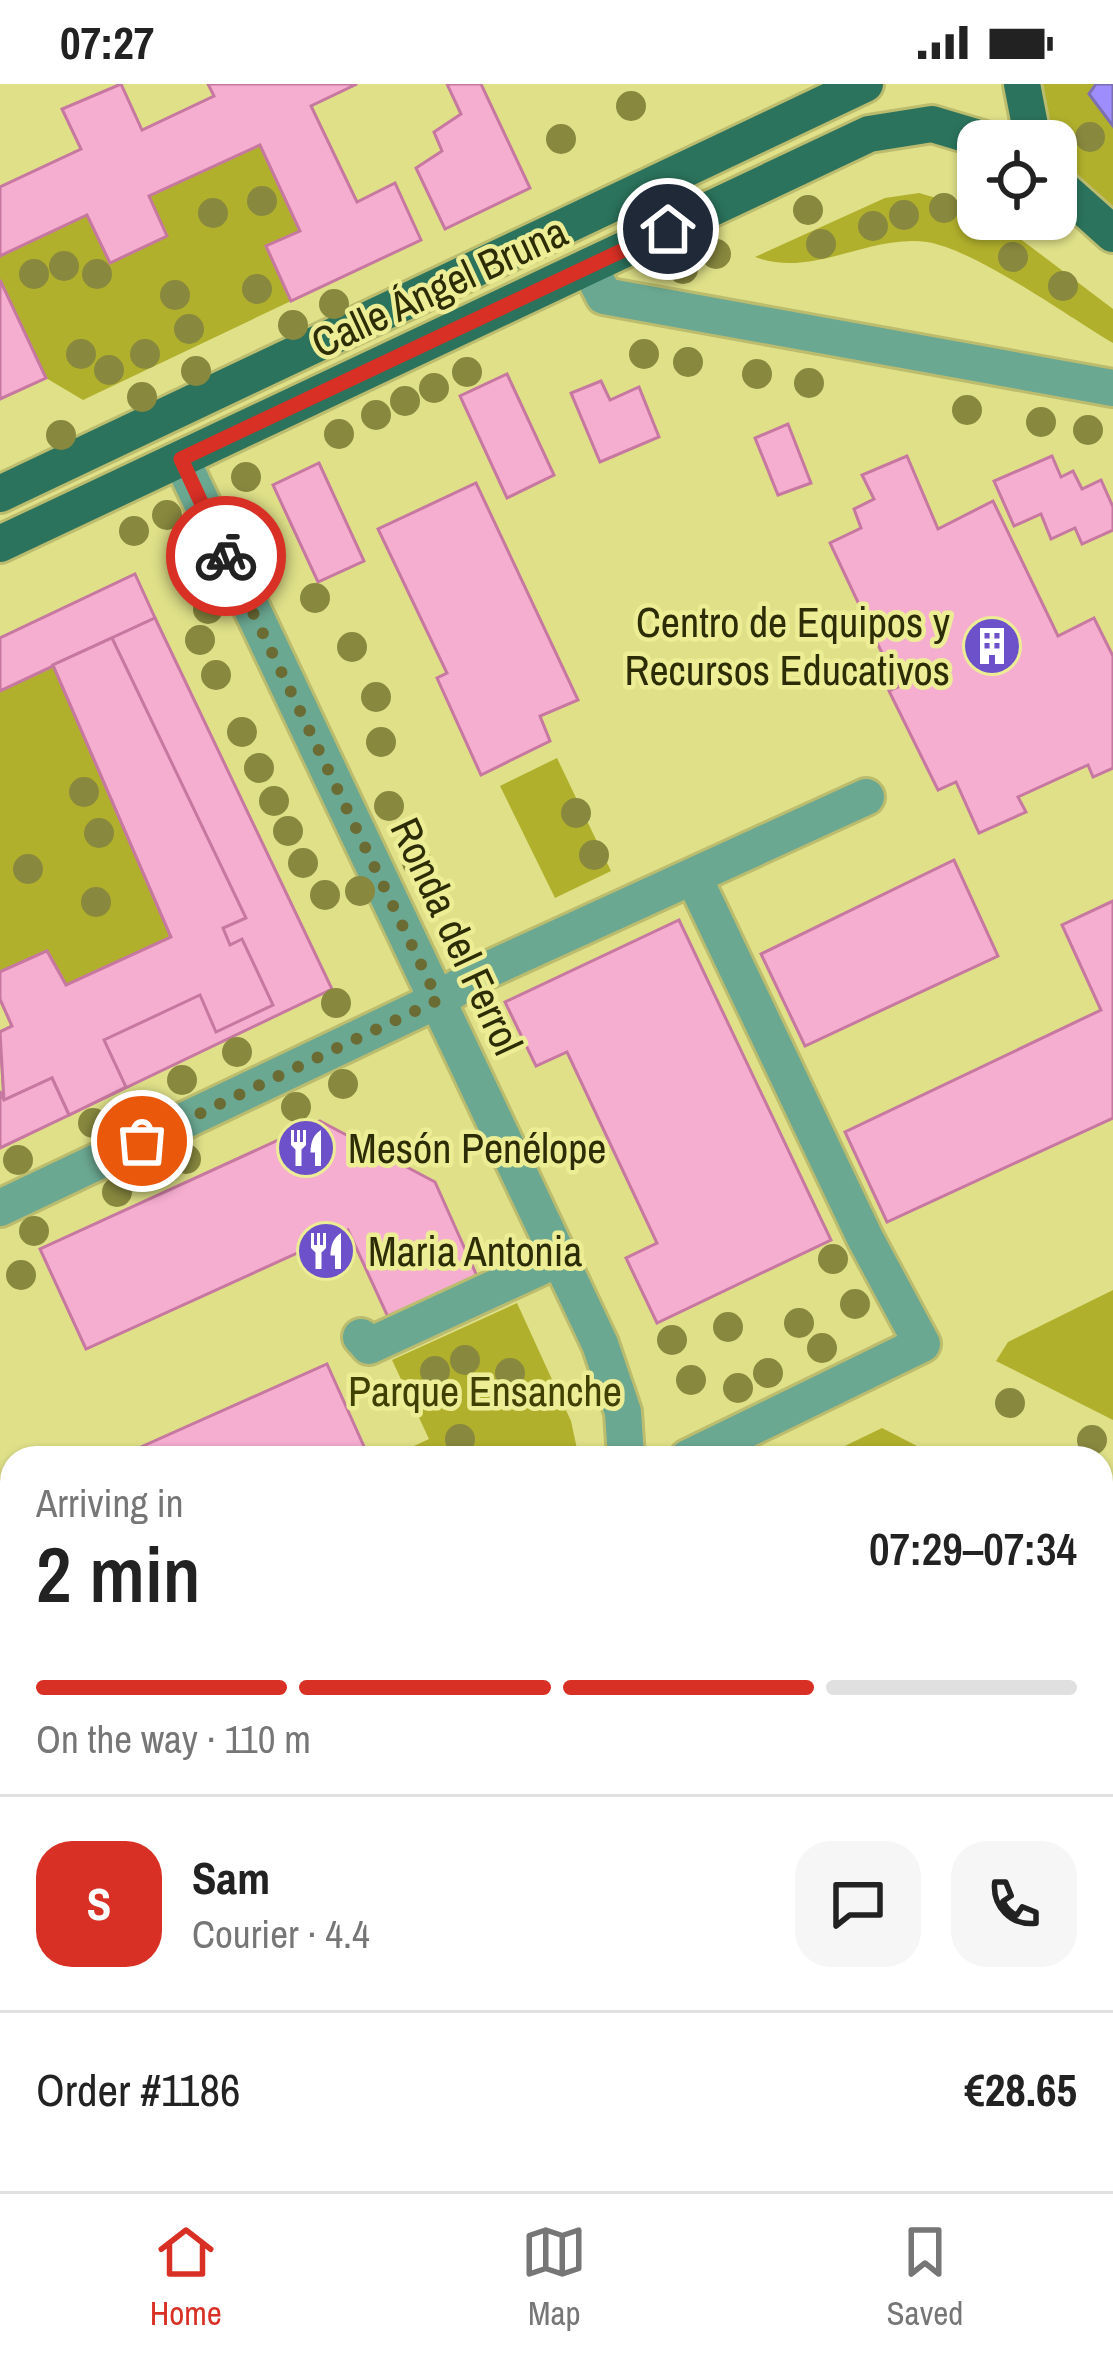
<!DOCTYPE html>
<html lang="en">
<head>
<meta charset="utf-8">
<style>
	body { margin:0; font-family:"Archivo Narrow",sans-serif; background:#f6f6f6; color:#222; height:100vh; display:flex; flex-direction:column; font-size:45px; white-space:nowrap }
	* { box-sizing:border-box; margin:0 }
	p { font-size:39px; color:#767676 }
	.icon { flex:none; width:66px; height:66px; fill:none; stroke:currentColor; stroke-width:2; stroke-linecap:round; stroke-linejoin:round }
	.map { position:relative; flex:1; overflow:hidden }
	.details { position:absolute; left:0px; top:1362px; width:1113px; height:747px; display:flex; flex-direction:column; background:#fff; border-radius:36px 36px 0 0; box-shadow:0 3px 9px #0004 }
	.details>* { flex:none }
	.buttons { position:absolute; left:957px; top:36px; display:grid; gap:24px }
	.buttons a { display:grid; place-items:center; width:120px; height:120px; border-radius:24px; background:#fff; box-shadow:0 3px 9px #0004; font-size:60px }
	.pin { position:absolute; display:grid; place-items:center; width:102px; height:102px; color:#fff; margin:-51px; border:6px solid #fff; border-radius:50%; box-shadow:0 3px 12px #0007 }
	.courier { position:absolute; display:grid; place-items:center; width:120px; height:120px; margin:-60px; border:9px solid #d93025; border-radius:50%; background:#fff; color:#222; box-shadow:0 3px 15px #0007 }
	.headline em { font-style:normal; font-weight:600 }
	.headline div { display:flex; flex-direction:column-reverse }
	.headline { display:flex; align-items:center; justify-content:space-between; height:204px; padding:0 36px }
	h1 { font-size:78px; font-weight:600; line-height:90px }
	.bar { display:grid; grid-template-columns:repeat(4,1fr); gap:18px 12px; align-content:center; height:144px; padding:0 36px }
	.bar i { height:15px; border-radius:9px; background:#e0e0e0 }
	.bar .selected { background:#d93025 }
	.bar p { grid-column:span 4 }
	.line { display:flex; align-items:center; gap:30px; padding:0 36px; border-top:3px solid #e0e0e0 }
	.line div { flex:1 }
	.round { display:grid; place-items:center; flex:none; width:126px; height:126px; border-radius:36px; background:#f6f6f6 }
	.status { display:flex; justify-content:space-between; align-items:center; height:84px; padding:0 60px; background:#fff; direction:ltr }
	.status svg { height:33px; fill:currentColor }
	.dock { display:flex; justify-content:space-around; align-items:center; height:168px; border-top:3px solid #e0e0e0; background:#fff; font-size:33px; color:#767676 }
	.dock a { display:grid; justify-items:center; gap:6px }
	.dock .selected { color:#d93025 }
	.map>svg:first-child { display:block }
</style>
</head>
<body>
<div class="status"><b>07:27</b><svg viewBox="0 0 49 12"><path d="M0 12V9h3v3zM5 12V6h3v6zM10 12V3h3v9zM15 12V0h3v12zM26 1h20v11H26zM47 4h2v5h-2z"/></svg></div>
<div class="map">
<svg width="1113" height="2107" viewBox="0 0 1113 2107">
	<rect width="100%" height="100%" fill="#dfe088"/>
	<g fill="#b1b02c">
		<polygon points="1022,0 1113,0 1113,150 1056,99 1056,57 1033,57"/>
		<polygon points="260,61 300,147 267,162 291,217 83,316 46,294 0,196 0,172 87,131 111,178 167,152 149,112"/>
		<path d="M919,109L978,126V135H994L1113,225V259C1067,232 976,166 927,158C868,150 812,195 755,173L885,114Z"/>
		<polygon points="53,581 171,853 66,901 47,867 0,888 0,607"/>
		<polygon points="557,674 611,787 555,814 500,702"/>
		<polygon points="1113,1206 1113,1336 996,1277 1008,1258"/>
		<polygon points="517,1219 571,1337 579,1374 388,1374 429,1355 392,1276"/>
		<polygon points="882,1344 921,1364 916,1374 820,1374"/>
		<polygon points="12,1548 12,1913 0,1919 0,1553"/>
		<polygon points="1101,1708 1113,1714 1113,1851 1101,1875"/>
		<polygon points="8,1940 12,2083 0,2088 0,1943"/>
		<polygon points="931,2097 995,2097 999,2107 951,2107"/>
	</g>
	<polygon fill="#9e8dfc" stroke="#7c70b2" stroke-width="3" points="1096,0 1113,0 1113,42 1089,10"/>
	<g fill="#f5add0" stroke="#c778a0" stroke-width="3">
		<polygon points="121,0 142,46 214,12 208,0 357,0 311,22 357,118 395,99 421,156 291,217 266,162 300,147 260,61 149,112 167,152 110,179 87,131 0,172 0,103 81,65 62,25"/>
		<polygon points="447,0 481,0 530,104 445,145 416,84 442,67 434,48 461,30"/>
		<polygon points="0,196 46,294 0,315"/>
		<polygon points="507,290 554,391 507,414 460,312"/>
		<polygon points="601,297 610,316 639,303 659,353 600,378 571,309"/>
		<polygon points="788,340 811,399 778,411 755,354"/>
		<polygon points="907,372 938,445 993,417 1058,552 1094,534 1113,572 1113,684 1093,693 1088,681 1018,713 1026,728 979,749 956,698 938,706 889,607 898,603 830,459 861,444 854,425 874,415 862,391"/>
		<polygon points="1052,372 1061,393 1073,387 1082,405 1101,396 1113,423 1113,446 1082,460 1075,444 1051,455 1041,430 1014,442 994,397"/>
		<polygon points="319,379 364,477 318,498 273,401"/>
		<polygon points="476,399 578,616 540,632 550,657 481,691 437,594 447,589 378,445"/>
		<polygon points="135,490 155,534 0,607 0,554"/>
		<polygon points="155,534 332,905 69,1031 52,994 4,1016 0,948 12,942 0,915 0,888 47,867 66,901 171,853 53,581"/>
		<polygon points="112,554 246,834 223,844 230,861 242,855 273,921 216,948 200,911 104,956 126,1003 69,1031 52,994 4,1016 0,948 12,942 0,915 0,888 47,867 66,901 171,853 53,581"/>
		<polygon points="954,776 998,872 805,962 761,870"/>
		<polygon points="1113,817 1113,1034 887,1138 845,1048 1101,926 1062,841"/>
		<polygon points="679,836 831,1156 657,1239 626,1174 657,1159 567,968 536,982 505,918"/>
		<polygon points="52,994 69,1031 0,1064 0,1007 4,1016"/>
		<polygon points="320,1037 435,1098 477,1192 388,1233 348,1146 86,1265 40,1165"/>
		<polygon points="327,1280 366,1367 349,1374 135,1374 132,1367"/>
		<polygon points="1101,1454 1113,1461 1113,1553 1101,1547"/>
		<polygon points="104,2097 198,2097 173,2107 102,2107"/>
		<polygon points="575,2097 655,2097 670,2104 674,2097 732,2097 727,2107 570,2107"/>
	</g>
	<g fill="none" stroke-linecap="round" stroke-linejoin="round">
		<defs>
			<g id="minor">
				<polyline points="589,182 604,212 1113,304"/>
				<polyline points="181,375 600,1260 623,1328 626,1374"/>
				<polyline points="0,1124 438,916 483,888 866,713"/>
				<polyline points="361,1253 369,1262 560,1174"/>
				<polyline points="688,1374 922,1260 865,1154 694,794"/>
				<polyline points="386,2097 406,2107"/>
				<polyline points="296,2107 301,2097"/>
			</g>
			<g id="major">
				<polyline points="1022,0 1033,57"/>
				<polyline points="1056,99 1113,150"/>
				<polyline points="0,410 865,0"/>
				<polyline points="0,460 869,50 932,40 989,57"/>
				<polyline points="1101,2018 1113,1994"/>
				<polyline points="1056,2107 1061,2097"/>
				<polyline points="1110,2107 1113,2100"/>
			</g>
		</defs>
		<use href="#minor" stroke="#bbbc6e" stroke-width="42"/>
		<use href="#major" stroke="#bbbc6e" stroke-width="42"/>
		<use href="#minor" stroke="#6ba892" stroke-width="36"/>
		<use href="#major" stroke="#2b735c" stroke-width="36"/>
	</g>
	<g fill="#88883f">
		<circle cx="631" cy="22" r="15"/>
		<circle cx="1090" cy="53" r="15"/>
		<circle cx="561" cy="55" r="15"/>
		<circle cx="262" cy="117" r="15"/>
		<circle cx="944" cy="124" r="15"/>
		<circle cx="808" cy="126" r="15"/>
		<circle cx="213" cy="129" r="15"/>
		<circle cx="904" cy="131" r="15"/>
		<circle cx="873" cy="142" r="15"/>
		<circle cx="821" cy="160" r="15"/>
		<circle cx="716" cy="170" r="15"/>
		<circle cx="1013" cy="173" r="15"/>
		<circle cx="64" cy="182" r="15"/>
		<circle cx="683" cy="185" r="15"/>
		<circle cx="34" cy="190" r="15"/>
		<circle cx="97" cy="190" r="15"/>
		<circle cx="1063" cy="202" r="15"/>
		<circle cx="257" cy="205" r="15"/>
		<circle cx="175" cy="211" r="15"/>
		<circle cx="334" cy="220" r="15"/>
		<circle cx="293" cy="241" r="15"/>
		<circle cx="189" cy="245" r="15"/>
		<circle cx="81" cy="270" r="15"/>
		<circle cx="145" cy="270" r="15"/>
		<circle cx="644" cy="270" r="15"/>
		<circle cx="688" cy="278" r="15"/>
		<circle cx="109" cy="286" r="15"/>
		<circle cx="196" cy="287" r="15"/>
		<circle cx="467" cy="288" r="15"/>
		<circle cx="757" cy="290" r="15"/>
		<circle cx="809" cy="299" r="15"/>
		<circle cx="434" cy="304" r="15"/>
		<circle cx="142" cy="313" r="15"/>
		<circle cx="405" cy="317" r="15"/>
		<circle cx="967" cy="326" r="15"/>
		<circle cx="376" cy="331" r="15"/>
		<circle cx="1041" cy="338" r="15"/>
		<circle cx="1088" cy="346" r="15"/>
		<circle cx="339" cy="350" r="15"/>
		<circle cx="61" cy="351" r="15"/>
		<circle cx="246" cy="393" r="15"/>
		<circle cx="167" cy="431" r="15"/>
		<circle cx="134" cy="447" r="15"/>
		<circle cx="315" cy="514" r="15"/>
		<circle cx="208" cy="525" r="15"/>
		<circle cx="200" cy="556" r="15"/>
		<circle cx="352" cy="563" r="15"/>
		<circle cx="216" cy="591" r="15"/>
		<circle cx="376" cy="613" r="15"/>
		<circle cx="242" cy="648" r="15"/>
		<circle cx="381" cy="658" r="15"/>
		<circle cx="259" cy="684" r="15"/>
		<circle cx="84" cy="708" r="15"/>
		<circle cx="274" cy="717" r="15"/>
		<circle cx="389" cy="722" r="15"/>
		<circle cx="576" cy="729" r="15"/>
		<circle cx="288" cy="747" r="15"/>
		<circle cx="99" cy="749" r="15"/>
		<circle cx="594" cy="771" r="15"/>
		<circle cx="417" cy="778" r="15"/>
		<circle cx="303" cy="779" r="15"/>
		<circle cx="28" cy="785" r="15"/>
		<circle cx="360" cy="807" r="15"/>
		<circle cx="325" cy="811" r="15"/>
		<circle cx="96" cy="818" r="15"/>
		<circle cx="336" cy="919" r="15"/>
		<circle cx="237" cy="968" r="15"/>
		<circle cx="182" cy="996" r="15"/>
		<circle cx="343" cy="1000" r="15"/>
		<circle cx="296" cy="1023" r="15"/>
		<circle cx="93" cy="1039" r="15"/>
		<circle cx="186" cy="1075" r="15"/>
		<circle cx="18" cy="1076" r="15"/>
		<circle cx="117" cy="1108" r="15"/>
		<circle cx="34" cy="1147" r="15"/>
		<circle cx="833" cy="1175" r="15"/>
		<circle cx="21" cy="1191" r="15"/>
		<circle cx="855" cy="1220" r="15"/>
		<circle cx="799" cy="1239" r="15"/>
		<circle cx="728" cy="1243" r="15"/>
		<circle cx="672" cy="1256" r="15"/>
		<circle cx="822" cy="1264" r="15"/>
		<circle cx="465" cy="1276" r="15"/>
		<circle cx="435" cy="1287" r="15"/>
		<circle cx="510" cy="1289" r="15"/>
		<circle cx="768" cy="1289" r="15"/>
		<circle cx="691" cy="1296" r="15"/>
		<circle cx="738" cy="1304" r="15"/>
		<circle cx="1010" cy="1319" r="15"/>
		<circle cx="460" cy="1355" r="15"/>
		<circle cx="1092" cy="1356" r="15"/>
	</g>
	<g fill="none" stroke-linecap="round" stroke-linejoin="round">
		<polyline stroke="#6b6b34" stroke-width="12" stroke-dasharray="0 21.6" points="142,1057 438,916 226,472"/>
		<polyline stroke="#d93025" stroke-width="15" points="226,472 181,375 668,145"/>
	</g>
	<defs>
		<symbol id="building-disc" viewBox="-11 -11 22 22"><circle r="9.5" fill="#6c51ca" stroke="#eced95"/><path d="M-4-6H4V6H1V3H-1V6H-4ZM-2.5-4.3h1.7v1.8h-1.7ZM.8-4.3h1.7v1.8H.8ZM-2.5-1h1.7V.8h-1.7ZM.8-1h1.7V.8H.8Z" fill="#fff"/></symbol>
		<symbol id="restaurant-disc" viewBox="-11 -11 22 22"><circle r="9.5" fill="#6c51ca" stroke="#eced95"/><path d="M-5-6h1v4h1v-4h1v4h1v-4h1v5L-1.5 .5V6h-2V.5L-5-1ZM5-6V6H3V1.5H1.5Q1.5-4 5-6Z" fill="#fff"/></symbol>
	</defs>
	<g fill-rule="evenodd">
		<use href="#building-disc" x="959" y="529" width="66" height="66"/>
		<use href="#restaurant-disc" x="273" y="1031" width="66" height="66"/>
		<use href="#restaurant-disc" x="293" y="1134" width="66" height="66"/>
	</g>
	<g text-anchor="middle" stroke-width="9" stroke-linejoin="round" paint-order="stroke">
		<g font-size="42" fill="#2c2c06" stroke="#eced95">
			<text transform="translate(439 203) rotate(-25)" y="15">Calle Ángel Bruna</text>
			<text transform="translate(457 852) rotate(65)" y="15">Ronda del Ferrol</text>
		</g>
		<g font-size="42" fill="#2c2c06" stroke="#eced95" text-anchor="start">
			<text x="950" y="553" text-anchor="end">Centro de Equipos y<tspan x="950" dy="48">Recursos Educativos</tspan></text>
			<text x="348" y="1079">Mesón Penélope</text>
			<text x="368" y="1182">Maria Antonia</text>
		</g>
		<g font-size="42" fill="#404003" stroke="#eced95">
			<text x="485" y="1322">Parque Ensanche</text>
		</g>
	</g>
</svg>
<div class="buttons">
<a><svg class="icon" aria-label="locate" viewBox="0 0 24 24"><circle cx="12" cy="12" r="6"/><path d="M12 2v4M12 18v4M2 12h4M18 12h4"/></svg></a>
</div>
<div class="pin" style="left:142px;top:1057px;background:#ea580c"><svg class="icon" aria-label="bag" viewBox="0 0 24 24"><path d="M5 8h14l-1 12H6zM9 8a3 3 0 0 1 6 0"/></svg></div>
<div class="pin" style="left:668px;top:145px;background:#1f2937"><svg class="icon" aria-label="home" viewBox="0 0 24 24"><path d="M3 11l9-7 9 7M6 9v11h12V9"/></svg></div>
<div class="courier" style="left:226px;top:472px"><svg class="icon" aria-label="bike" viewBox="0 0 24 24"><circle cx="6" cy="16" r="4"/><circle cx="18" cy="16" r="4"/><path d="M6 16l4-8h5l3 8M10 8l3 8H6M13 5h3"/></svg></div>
<section class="details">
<div class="headline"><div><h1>2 min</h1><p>Arriving in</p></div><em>07:29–07:34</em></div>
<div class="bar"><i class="selected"></i><i class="selected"></i><i class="selected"></i><i></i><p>On the way · 110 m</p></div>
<div class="line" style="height:216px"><b class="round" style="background:#d93025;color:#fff">S</b><div><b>Sam</b><p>Courier · 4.4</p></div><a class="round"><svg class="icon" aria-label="chat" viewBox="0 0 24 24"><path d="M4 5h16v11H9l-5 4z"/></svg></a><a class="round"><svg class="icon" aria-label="phone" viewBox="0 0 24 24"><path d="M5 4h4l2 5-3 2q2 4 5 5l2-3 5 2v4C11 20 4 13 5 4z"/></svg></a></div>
<div class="line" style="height:156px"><div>Order #1186</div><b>€28.65</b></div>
</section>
</div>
<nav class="dock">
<a class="selected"><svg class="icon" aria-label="home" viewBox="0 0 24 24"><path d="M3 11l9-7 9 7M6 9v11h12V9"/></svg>Home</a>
<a><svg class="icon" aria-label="map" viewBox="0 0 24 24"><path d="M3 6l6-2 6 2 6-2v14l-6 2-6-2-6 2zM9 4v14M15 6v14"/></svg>Map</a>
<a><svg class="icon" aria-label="saved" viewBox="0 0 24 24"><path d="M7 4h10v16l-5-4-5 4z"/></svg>Saved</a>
</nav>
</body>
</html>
